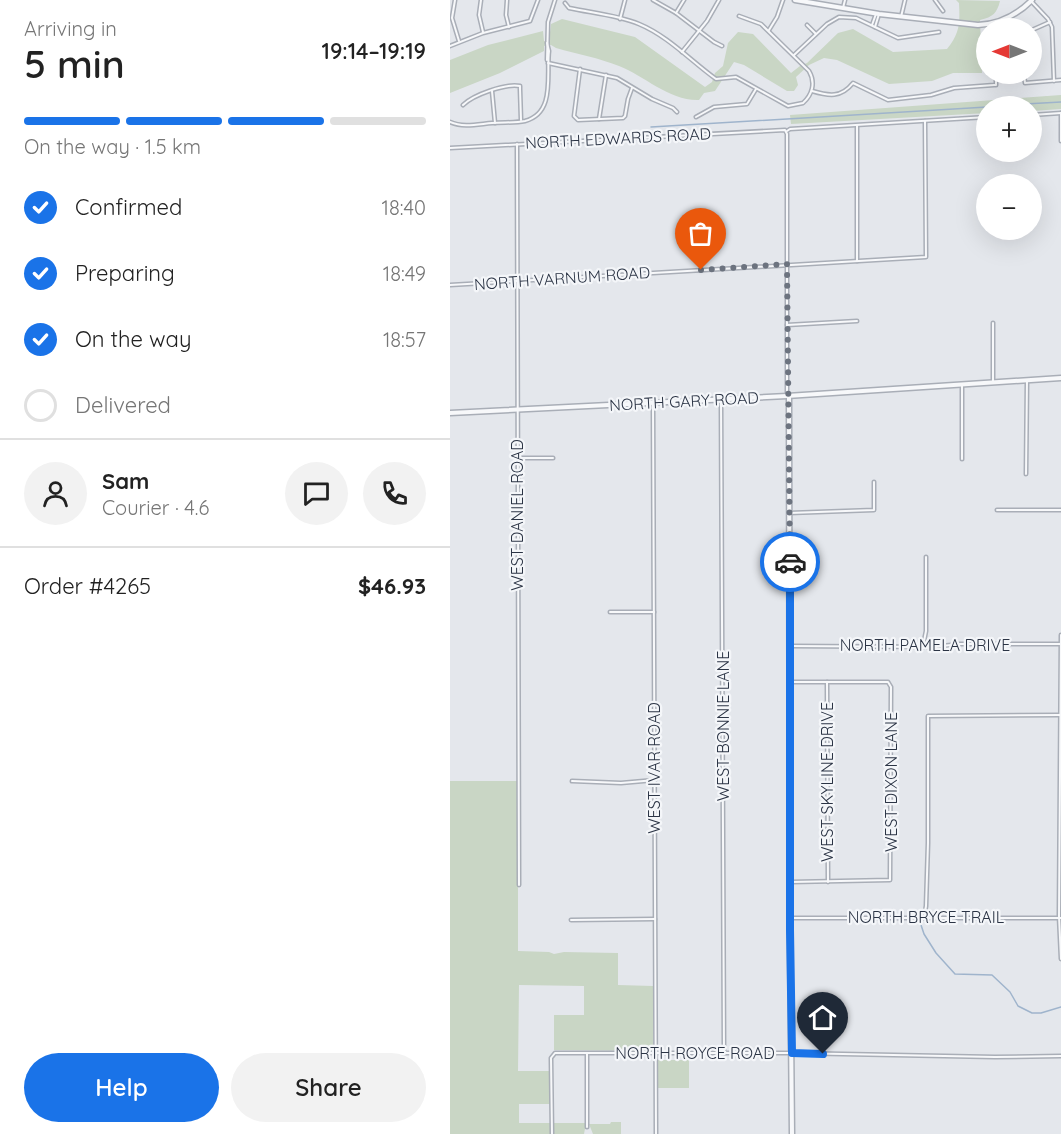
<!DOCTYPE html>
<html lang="en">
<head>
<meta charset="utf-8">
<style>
	body { margin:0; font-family:Quicksand,sans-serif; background:#f2f2f2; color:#222; height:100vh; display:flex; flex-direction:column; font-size:22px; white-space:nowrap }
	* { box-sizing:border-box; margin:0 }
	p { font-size:20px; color:#767676 }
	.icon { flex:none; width:33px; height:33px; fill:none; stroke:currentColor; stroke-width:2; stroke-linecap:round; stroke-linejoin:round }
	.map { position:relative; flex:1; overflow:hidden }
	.panel { display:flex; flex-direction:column; background:#fff; width:450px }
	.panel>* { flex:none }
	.needle { width:39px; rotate:270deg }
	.buttons { position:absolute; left:526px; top:18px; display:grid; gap:12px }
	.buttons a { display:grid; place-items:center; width:66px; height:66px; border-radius:50%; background:#fff; box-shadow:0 6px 24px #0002; font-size:30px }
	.pin { position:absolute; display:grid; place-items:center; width:51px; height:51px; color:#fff; margin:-62px -26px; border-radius:50% 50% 50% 0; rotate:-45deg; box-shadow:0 0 6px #0007 }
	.pin .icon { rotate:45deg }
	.courier { position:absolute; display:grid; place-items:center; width:60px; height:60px; margin:-30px; border:4px solid #1a73e8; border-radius:50%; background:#fff; color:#222; box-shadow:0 2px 8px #0007 }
	.overview em { font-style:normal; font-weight:600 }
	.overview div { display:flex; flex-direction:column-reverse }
	.overview { display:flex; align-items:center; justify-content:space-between; height:102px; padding:0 24px }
	h1 { font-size:39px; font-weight:600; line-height:45px }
	.bar { display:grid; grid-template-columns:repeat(4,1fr); gap:9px 6px; align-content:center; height:72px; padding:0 24px }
	.bar i { height:8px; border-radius:4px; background:#e0e0e0 }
	.bar .current { background:#1a73e8 }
	.bar p { grid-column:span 4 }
	.line { display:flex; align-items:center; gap:15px; padding:0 24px; border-top:2px solid #e0e0e0 }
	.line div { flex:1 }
	.round { display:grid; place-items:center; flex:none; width:63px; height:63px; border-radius:32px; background:#f2f2f2 }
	ol { padding:0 24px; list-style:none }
	li { display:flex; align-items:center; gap:18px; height:66px }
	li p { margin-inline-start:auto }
	li .icon { padding:6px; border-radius:50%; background:#1a73e8; color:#fff; stroke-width:4 }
	li:last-child { color:#767676 }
	li i { width:33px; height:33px; border:3px solid #e0e0e0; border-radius:50% }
	.button { display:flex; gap:12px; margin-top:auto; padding:12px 24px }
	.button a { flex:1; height:69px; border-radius:36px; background:#1a73e8; color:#fff; font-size:24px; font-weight:600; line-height:69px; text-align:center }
	.button a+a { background:#f2f2f2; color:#222 }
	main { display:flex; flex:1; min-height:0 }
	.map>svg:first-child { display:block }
</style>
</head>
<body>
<main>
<section class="panel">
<div class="overview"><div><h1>5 min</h1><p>Arriving in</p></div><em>19:14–19:19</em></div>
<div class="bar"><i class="current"></i><i class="current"></i><i class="current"></i><i></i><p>On the way · 1.5 km</p></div>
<ol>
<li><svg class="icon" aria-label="check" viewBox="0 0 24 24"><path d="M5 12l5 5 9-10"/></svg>Confirmed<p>18:40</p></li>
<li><svg class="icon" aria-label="check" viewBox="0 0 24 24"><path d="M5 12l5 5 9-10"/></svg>Preparing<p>18:49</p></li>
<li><svg class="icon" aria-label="check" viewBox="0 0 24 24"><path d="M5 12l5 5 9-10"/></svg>On the way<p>18:57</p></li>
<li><i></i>Delivered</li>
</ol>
<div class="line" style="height:108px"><a class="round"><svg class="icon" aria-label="person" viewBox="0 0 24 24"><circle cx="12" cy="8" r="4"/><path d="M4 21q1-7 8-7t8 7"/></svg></a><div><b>Sam</b><p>Courier · 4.6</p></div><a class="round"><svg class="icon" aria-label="chat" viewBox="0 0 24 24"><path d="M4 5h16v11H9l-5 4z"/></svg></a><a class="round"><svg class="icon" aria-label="phone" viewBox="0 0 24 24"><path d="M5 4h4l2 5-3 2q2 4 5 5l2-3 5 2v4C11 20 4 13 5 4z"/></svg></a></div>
<div class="line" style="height:78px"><div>Order #4265</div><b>$46.93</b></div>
<div class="button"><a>Help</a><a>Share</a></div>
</section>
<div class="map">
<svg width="611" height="1134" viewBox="0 0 611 1134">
	<rect width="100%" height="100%" fill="#e4e7ec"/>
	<g fill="#c9d6c5">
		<path d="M506,0L550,1C547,13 543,17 530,20L532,73H503L482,81L439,84L387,60L374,58L359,65L346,77L348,85L344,91H337L294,65L284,62L265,91L254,93L249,100C219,101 195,76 169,66C149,58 127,54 106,48L101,45L94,46V51L50,73L0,93V60L38,45L93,31L94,41H99L101,24L112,19L185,37L255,87L262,82L265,73L273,66L278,43L288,32L303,34L341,73L350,66L357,63L388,33L403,29L443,52L497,49C510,33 510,23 509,3Z"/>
		<polygon points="611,95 611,109 582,111 582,106 537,106 537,113 341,124 340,115"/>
		<polygon points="0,781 68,781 68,951 99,952 104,954 114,952 168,953 168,985 203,986 203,1051 104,1050 104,1015 134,1015 134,986 69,985 68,1071 100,1071 101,1104 69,1104 69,1123 100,1123 100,1134 0,1134"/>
		<rect x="207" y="1060" width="32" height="28"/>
		<polygon points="161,1122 171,1122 171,1134 143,1134 139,1124 160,1124"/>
		<polygon points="103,1123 136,1123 134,1134 103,1134"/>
	</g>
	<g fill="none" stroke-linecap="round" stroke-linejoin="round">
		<g stroke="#9fb4cc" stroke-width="1.5">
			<polyline points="539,106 611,102"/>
			<polyline points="201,127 537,107"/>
			<polyline points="469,919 474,934 486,953 505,974 542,975 560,992 568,1006 582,1013 591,1013 611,1007"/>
		</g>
		<defs>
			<g id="minor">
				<polyline points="5,0 2,18 9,41"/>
				<polyline points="31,0 29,15 33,32"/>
				<polyline points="57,0 56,15 59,27"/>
				<polyline points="203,0 226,13 264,42 272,46"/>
				<polyline points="485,0 493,11"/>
				<polyline points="581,1 598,19 602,27 604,81"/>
				<path d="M115,3L119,8C142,13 167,15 189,24C218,36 241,61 266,79L286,77L338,106L353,103C362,95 366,83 359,71L311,24L289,16"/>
				<polyline points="393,8 395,0"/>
				<polyline points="226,13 234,0"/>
				<polyline points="451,17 455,0"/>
				<polyline points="170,19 175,0"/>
				<polyline points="357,25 366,34"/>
				<polyline points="422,25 426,14"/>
				<polyline points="425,27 429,14"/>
				<polyline points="319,30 327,17 333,0"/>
				<polyline points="582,30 600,22"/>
				<polyline points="0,46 33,33 80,21 88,0"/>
				<polyline points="232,52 257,21 269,0"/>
				<polyline points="344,55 377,24 389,17 406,18 448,38 489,32"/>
				<polyline points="97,60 98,22 105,0"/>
				<polyline points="98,63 167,78 202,99 223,108 227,112"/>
				<polyline points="130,69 124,116 128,120 173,118 175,116 178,99 182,88"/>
				<polyline points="574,74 575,83 611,80"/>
				<polyline points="42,91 45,123"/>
				<path d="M362,91C379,96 391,98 403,83L438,100L481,95L504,88L544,85H546V74"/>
				<path d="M13,105C23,95 56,83 70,86V89L71,120"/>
				<polyline points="611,113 611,141"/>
				<polyline points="582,115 611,113"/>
				<polyline points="246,117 264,107 297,104 306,89"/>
				<polyline points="149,119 156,75"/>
				<path d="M0,122C13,128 29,124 42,123C53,122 65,123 75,121C106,113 96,74 99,51L97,43"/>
				<polyline points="337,131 340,129 537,117"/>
				<polyline points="67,144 69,885"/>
				<polyline points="0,148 335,130 337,134 337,396"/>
				<polyline points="407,261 407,126"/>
				<polyline points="0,285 476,257 475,121"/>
				<polyline points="543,323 543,382"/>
				<polyline points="337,325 407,321"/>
				<polyline points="512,384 512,459"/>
				<polyline points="271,399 274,1053"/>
				<polyline points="203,403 206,1134"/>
				<polyline points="67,458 103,458"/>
				<polyline points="576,474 577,380"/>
				<polyline points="547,510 611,510"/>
				<polyline points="339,513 424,510 424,482"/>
				<polyline points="160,612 204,612"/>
				<polyline points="611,635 609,916 611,959"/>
				<polyline points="340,646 483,647 510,644 610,644"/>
				<polyline points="473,646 476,631 476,557"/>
				<polyline points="377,682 378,882"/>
				<polyline points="122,781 171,783 205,780"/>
				<polyline points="341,882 440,880 441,687 438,682 341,682"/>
				<polyline points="341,918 611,918"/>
				<polyline points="474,918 476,906 478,843 478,716 610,715"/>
				<polyline points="121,920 205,919"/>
				<polyline points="137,1127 137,1054"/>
				<polyline points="102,1134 101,1058 105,1053 342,1053 545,1057 611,1056"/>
			</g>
			<g id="tertiary">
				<path d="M345,0L429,14L528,25C550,24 567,15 582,0"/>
				<polyline points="339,396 340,930 342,1134"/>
				<polyline points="0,413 337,396 611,378"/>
			</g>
		</defs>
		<use href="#minor" stroke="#a9aeb7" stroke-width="5"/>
		<use href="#tertiary" stroke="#a9aeb7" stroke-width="7"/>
		<use href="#minor" stroke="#f7f8fa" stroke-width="2"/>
		<use href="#tertiary" stroke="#f7f8fa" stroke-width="4"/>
	</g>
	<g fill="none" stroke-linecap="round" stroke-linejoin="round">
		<polyline stroke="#6c737f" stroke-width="6" stroke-dasharray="0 10.8" points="251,270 337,264 340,562"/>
		<polyline stroke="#1a73e8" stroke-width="8" points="340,562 340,930 342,1053 373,1054"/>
	</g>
	<g text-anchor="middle" stroke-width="4.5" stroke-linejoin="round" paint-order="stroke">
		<g font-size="16" fill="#2b3445" stroke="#f4f6f9">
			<text transform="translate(168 138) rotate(-3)" y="6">NORTH EDWARDS ROAD</text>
			<text transform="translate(112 278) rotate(-4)" y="6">NORTH VARNUM ROAD</text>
			<text transform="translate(234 401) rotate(-3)" y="6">NORTH GARY ROAD</text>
			<text transform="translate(67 515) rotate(-90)" y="6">WEST DANIEL ROAD</text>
			<text x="475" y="651">NORTH PAMELA DRIVE</text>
			<text transform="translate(273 726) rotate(-90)" y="6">WEST BONNIE LANE</text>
			<text transform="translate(204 768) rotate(-90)" y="6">WEST IVAR ROAD</text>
			<text transform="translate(377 782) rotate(-90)" y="6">WEST SKYLINE DRIVE</text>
			<text transform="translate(441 782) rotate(-90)" y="6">WEST DIXON LANE</text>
			<text x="476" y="923">NORTH BRYCE TRAIL</text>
			<text x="245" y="1059">NORTH ROYCE ROAD</text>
		</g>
	</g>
</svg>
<div class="buttons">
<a><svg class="needle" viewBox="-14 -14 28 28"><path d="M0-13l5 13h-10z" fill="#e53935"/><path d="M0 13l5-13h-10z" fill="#767676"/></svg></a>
<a>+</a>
<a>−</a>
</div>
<div class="pin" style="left:251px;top:270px;background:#ea580c"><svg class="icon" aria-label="bag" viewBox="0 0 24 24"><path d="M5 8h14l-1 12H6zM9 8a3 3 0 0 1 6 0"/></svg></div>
<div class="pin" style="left:373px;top:1054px;background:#1f2937"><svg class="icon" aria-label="home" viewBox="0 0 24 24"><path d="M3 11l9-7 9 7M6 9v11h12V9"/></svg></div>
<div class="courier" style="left:340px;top:562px"><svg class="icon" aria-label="car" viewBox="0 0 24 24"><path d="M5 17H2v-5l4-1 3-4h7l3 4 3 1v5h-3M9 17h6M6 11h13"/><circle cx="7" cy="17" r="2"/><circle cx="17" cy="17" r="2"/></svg></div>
</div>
</main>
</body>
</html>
